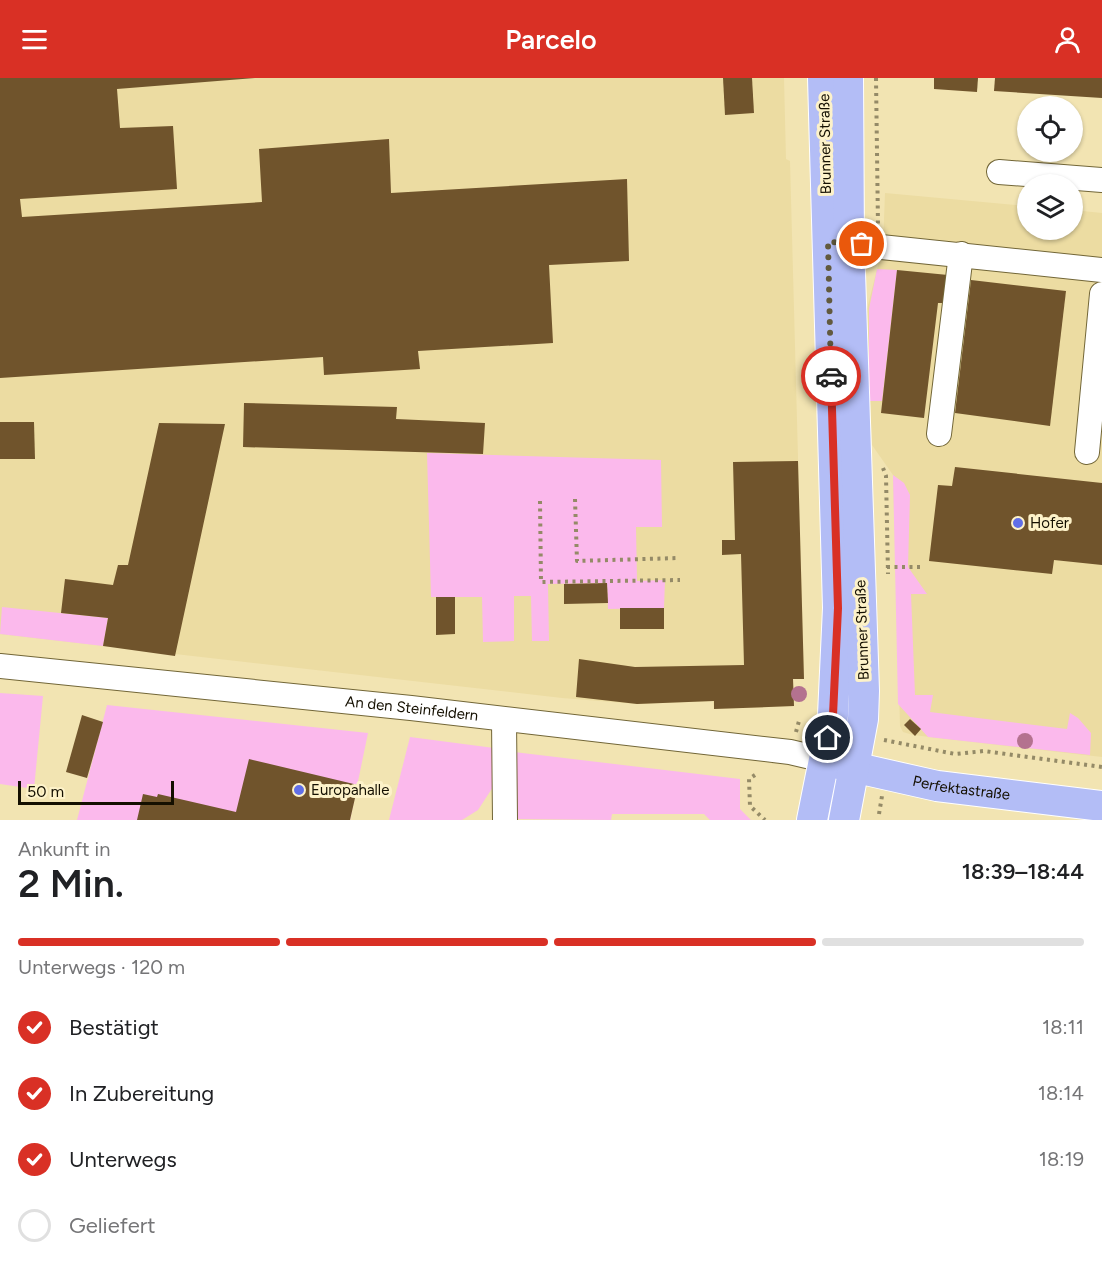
<!DOCTYPE html>
<html lang="de">
<head>
<meta charset="utf-8">
<style>
	body { margin:0; font-family:Figtree,sans-serif; background:#f2f2f2; color:#202124; height:100vh; display:flex; flex-direction:column; font-size:22px; white-space:nowrap }
	* { box-sizing:border-box; margin:0 }
	p { font-size:20px; color:#757577 }
	.icon { flex:none; width:33px; height:33px; fill:none; stroke:currentColor; stroke-width:2; stroke-linecap:round; stroke-linejoin:round }
	.map { position:relative; height:742px; overflow:hidden }
	.drawer { display:flex; flex-direction:column; background:#fff; flex:1 }
	.drawer>* { flex:none }
	.buttons { position:absolute; left:1017px; top:18px; display:grid; gap:12px }
	.buttons a { display:grid; place-items:center; width:66px; height:66px; border-radius:50%; background:#fff; box-shadow:0 2px 4px #0004; font-size:30px }
	.scale { position:absolute; left:18px; bottom:15px; width:156px; box-sizing:border-box; padding-left:6px; border:3px solid #140f00; border-top:0; font-size:16px; line-height:21px; white-space:nowrap; color:#140f00; -webkit-text-stroke:4px #fdf2c9; paint-order:stroke }
	.pin { position:absolute; display:grid; place-items:center; width:51px; height:51px; color:#fff; margin:-26px; border:3px solid #fff; border-radius:50%; box-shadow:0 2px 6px #0007 }
	.courier { position:absolute; display:grid; place-items:center; width:60px; height:60px; margin:-30px; border:4px solid #d93025; border-radius:50%; background:#fff; color:#222; box-shadow:0 2px 8px #0007 }
	.summary em { font-style:normal; font-weight:600 }
	.summary div { display:flex; flex-direction:column-reverse }
	.summary { display:flex; align-items:center; justify-content:space-between; height:102px; padding:0 18px }
	h1 { font-size:39px; font-weight:600; line-height:45px }
	.bar { display:grid; grid-template-columns:repeat(4,1fr); gap:9px 6px; align-content:center; height:72px; padding:0 18px }
	.bar i { height:8px; border-radius:4px; background:#e0e0e0 }
	.bar .current { background:#d93025 }
	.bar p { grid-column:span 4 }
	ol { padding:0 18px; list-style:none }
	li { display:flex; align-items:center; gap:18px; height:66px }
	li p { margin-inline-start:auto }
	li .icon { padding:6px; border-radius:50%; background:#d93025; color:#fff; stroke-width:4 }
	li:last-child { color:#757577 }
	li i { width:33px; height:33px; border:3px solid #e0e0e0; border-radius:50% }
	header { display:flex; justify-content:space-between; align-items:center; height:78px; padding:0 18px; background:#d93025; color:#fff; font-size:27px; font-weight:600 }
	.map>svg:first-child { display:block }
</style>
</head>
<body>
<header><svg class="icon" aria-label="menu" viewBox="0 0 24 24"><path d="M4 6h16M4 12h16M4 18h16"/></svg>Parcelo<svg class="icon" aria-label="person" viewBox="0 0 24 24"><circle cx="12" cy="8" r="4"/><path d="M4 21q1-7 8-7t8 7"/></svg></header>
<div class="map">
<svg width="1102" height="742" viewBox="0 0 1102 742">
	<rect width="100%" height="100%" fill="#f2e4b2"/>
	<g fill="#ecdca2">
		<polygon points="0,0 784,0 786,81 790,83 804,601 793,601 794,628 714,631 713,623 637,626 562,620 0,556"/>
		<polygon points="885,115 1027,128 1028,152 1072,152 1073,132 1102,135 1102,679 913,657 903,654 900,648 893,397 872,367 866,235 883,168"/>
	</g>
	<g fill="#fbb9ec">
		<polygon points="877,191 897,192 882,323 869,323 869,231"/>
		<polygon points="427,375 661,382 662,449 636,449 637,503 665,502 664,530 608,531 607,505 548,506 549,563 532,563 531,518 514,518 514,563 483,564 482,519 431,519"/>
		<polygon points="893,397 904,405 910,417 908,489 927,516 911,516 915,617 933,617 930,634 1067,651 1070,635 1078,640 1091,655 1090,677 928,659 898,626"/>
		<polygon points="2,529 108,540 103,568 0,556"/>
		<polygon points="0,615 43,618 34,711 0,706"/>
		<polygon points="107,627 368,655 350,742 77,742"/>
		<polygon points="410,659 494,670 493,709 478,732 462,742 389,742"/>
		<polygon points="514,674 740,701 740,731 751,742 710,742 704,736 612,736 611,742 514,741"/>
	</g>
	<g fill="#70542c">
		<polygon points="0,0 255,0 117,11 120,50 173,48 177,111 20,121 22,139 262,124 259,71 389,61 391,115 627,101 629,183 549,187 553,265 418,273 420,291 324,297 323,279 0,300"/>
		<polygon points="723,0 752,0 754,35 725,37"/>
		<polygon points="934,0 978,0 977,14 934,11"/>
		<polygon points="995,0 1102,0 1102,20 994,13"/>
		<polygon points="897,192 948,197 945,225 938,225 924,340 881,335"/>
		<polygon points="971,202 1066,213 1050,348 955,335"/>
		<polygon points="244,325 397,329 396,341 485,345 483,376 243,369"/>
		<polygon points="0,344 34,344 35,381 0,381"/>
		<polygon points="159,345 225,346 175,578 103,568 108,540 61,535 65,501 113,507 118,487 128,487"/>
		<polygon points="798,383 804,601 793,601 794,628 714,631 714,623 637,626 576,619 579,581 635,589 744,587 741,476 722,477 722,462 735,462 733,384"/>
		<polygon points="955,389 1102,405 1102,487 1054,482 1052,496 929,483 938,407 952,408"/>
		<polygon points="607,505 608,525 564,526 564,506"/>
		<polygon points="436,519 455,519 455,556 436,557"/>
		<rect x="620" y="530" width="44" height="21"/>
		<polygon points="82,637 103,644 87,700 66,694"/>
		<polygon points="910,641 921,651 915,658 904,647"/>
		<polygon points="249,681 358,707 350,742 137,742 143,716 157,719 158,716 236,734"/>
	</g>
	<g fill="none" stroke-linecap="round" stroke-linejoin="round">
		<defs>
			<g id="minor">
				<polyline points="999,94 1102,102"/>
				<polyline points="833,164 1102,192"/>
				<polyline points="939,356 961,176"/>
				<polyline points="1087,374 1102,216"/>
				<path id="s1" d="M0,588L411,630L790,674L824,682"/>
				<polyline points="504,642 505,742"/>
			</g>
			<g id="major">
				<path id="s2" d="M835,685L937,708L1102,728"/>
				<polyline points="812,742 833,637 838,530 823,0"/>
				<polyline points="844,742 863,641 864,613 849,165 848,0"/>
			</g>
		</defs>
		<use href="#minor" stroke="#726637" stroke-width="26"/>
		<use href="#major" stroke="#fff" stroke-width="32"/>
		<g stroke="#948a67" stroke-width="4" stroke-dasharray="3 4.5" stroke-linecap="butt">
			<polyline points="876,0 878,148"/>
			<polyline points="883,390 886,398 888,496"/>
			<polyline points="575,421 577,483 679,480"/>
			<polyline points="540,423 541,504 680,502"/>
			<polyline points="887,489 920,489"/>
			<polyline points="796,654 799,643"/>
			<polyline points="884,662 955,676 984,673 1102,689"/>
			<polyline points="755,697 749,701 750,728 765,742"/>
			<polyline points="879,736 882,718"/>
		</g>
		<use href="#minor" stroke="#fff" stroke-width="24"/>
		<use href="#major" stroke="#b3bdf6" stroke-width="30"/>
	</g>
	<g fill="#b4728f">
		<circle cx="799" cy="616" r="8"/>
		<circle cx="1025" cy="663" r="8"/>
	</g>
	<g fill="none" stroke-linecap="round" stroke-linejoin="round">
		<polyline stroke="#625a3e" stroke-width="6" stroke-dasharray="0 10.8" points="831,298 828,164 862,166"/>
		<polyline stroke="#d93025" stroke-width="8" points="828,660 833,637 838,530 831,298"/>
	</g>
	<g fill="#616fe7" stroke="#fdf2c9" stroke-width="2">
		<circle cx="1018" cy="445" r="6"/>
		<circle cx="299" cy="712" r="6"/>
	</g>
	<g text-anchor="middle" stroke-width="6" stroke-linejoin="round" paint-order="stroke">
		<g font-size="15" fill="#140f00" stroke="#fdf2c9">
			<text transform="translate(825 66) rotate(-91)" y="5">Brunner Straße</text>
			<text transform="translate(862 552) rotate(-92)" y="5">Brunner Straße</text>
			<text dy="5" stroke="none"><textPath href="#s1" startOffset="414">An den Steinfeldern</textPath></text>
			<text dy="5" stroke="none"><textPath href="#s2" startOffset="129">Perfektastraße</textPath></text>
		</g>
		<g font-size="15" fill="#140f00" stroke="#fdf2c9" text-anchor="start">
			<text x="1030" y="450">Hofer</text>
			<text x="311" y="717">Europahalle</text>
		</g>
	</g>
</svg>
<div class="buttons">
<a><svg class="icon" aria-label="locate" viewBox="0 0 24 24"><circle cx="12" cy="12" r="6"/><path d="M12 2v4M12 18v4M2 12h4M18 12h4"/></svg></a>
<a><svg class="icon" aria-label="layers" viewBox="0 0 24 24"><path d="M12 4l9 5-9 5-9-5zM3 14l9 5 9-5"/></svg></a>
</div>
<div class="scale">50 m</div>
<div class="pin" style="left:862px;top:166px;background:#ea580c"><svg class="icon" aria-label="bag" viewBox="0 0 24 24"><path d="M5 8h14l-1 12H6zM9 8a3 3 0 0 1 6 0"/></svg></div>
<div class="pin" style="left:828px;top:660px;background:#1f2937"><svg class="icon" aria-label="home" viewBox="0 0 24 24"><path d="M3 11l9-7 9 7M6 9v11h12V9"/></svg></div>
<div class="courier" style="left:831px;top:298px"><svg class="icon" aria-label="car" viewBox="0 0 24 24"><path d="M5 17H2v-5l4-1 3-4h7l3 4 3 1v5h-3M9 17h6M6 11h13"/><circle cx="7" cy="17" r="2"/><circle cx="17" cy="17" r="2"/></svg></div>
</div>
<section class="drawer">
<div class="summary"><div><h1>2 Min.</h1><p>Ankunft in</p></div><em>18:39–18:44</em></div>
<div class="bar"><i class="current"></i><i class="current"></i><i class="current"></i><i></i><p>Unterwegs · 120 m</p></div>
<ol>
<li><svg class="icon" aria-label="check" viewBox="0 0 24 24"><path d="M5 12l5 5 9-10"/></svg>Bestätigt<p>18:11</p></li>
<li><svg class="icon" aria-label="check" viewBox="0 0 24 24"><path d="M5 12l5 5 9-10"/></svg>In Zubereitung<p>18:14</p></li>
<li><svg class="icon" aria-label="check" viewBox="0 0 24 24"><path d="M5 12l5 5 9-10"/></svg>Unterwegs<p>18:19</p></li>
<li><i></i>Geliefert</li>
</ol>
</section>
</body>
</html>
